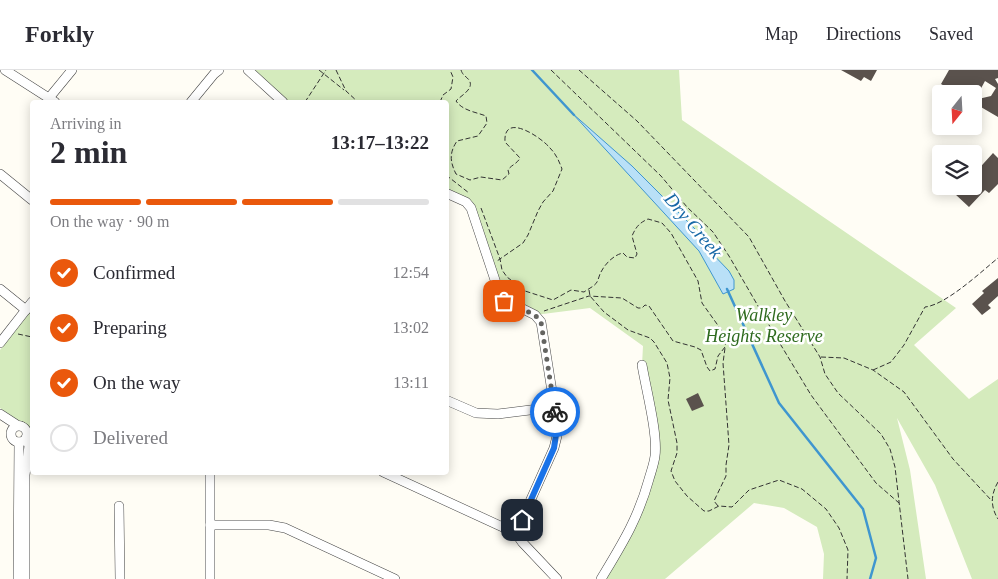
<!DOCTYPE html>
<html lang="en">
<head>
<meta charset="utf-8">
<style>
	body { margin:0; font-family:"Times New Roman",serif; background:#f2f2f3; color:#2b2b33; height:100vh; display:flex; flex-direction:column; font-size:19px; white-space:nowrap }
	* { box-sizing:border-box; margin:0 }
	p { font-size:16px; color:#7c7c81 }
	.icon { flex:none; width:28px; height:28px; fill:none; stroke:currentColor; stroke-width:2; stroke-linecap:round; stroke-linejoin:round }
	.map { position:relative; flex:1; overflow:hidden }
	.sheet { position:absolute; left:30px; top:30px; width:419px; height:375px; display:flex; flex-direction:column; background:#fff; border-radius:5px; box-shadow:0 2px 12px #0003 }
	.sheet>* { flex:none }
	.needle { width:32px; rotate:198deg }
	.fabs { position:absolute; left:932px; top:15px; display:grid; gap:10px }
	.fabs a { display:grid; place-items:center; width:50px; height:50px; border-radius:5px; background:#fff; box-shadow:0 2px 12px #0003; font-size:25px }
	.pin { position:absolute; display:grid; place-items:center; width:42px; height:42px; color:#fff; margin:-21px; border-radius:10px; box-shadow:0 2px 8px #0006 }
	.courier { position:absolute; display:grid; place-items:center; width:50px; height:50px; margin:-25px; border:4px solid #1a73e8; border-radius:50%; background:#fff; color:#222; box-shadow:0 1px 6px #0007 }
	.overview em { font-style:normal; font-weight:700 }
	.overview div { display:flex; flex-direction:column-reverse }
	.overview { display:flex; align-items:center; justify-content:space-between; height:85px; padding:0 20px }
	h1 { font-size:32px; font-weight:700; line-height:38px }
	.bar { display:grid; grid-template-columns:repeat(4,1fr); gap:8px 5px; align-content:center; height:60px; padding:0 20px }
	.bar i { height:6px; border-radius:4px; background:#e1e1e2 }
	.bar .current { background:#ea580c }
	.bar p { grid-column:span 4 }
	ol { padding:0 20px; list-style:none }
	li { display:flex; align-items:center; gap:15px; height:55px }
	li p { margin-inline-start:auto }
	li .icon { padding:5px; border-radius:50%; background:#ea580c; color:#fff; stroke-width:4 }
	li:last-child { color:#7c7c81 }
	li i { width:28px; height:28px; border:2px solid #e1e1e2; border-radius:50% }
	header { display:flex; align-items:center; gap:30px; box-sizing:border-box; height:70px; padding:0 25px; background:#fff; border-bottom:1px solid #e1e1e2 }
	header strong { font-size:24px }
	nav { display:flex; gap:28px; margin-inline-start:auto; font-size:18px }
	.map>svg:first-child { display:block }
</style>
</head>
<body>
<header>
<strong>Forkly</strong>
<nav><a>Map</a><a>Directions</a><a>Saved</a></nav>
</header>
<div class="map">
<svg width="998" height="509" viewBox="0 0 998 509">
	<rect width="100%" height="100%" fill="#fffdf5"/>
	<g fill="#d5ebbd">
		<polygon points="245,0 679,0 682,50 956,238 914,275 969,329 998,309 998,509 972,509 935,415 897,348 910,400 926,509 823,509 824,484 817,457 784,438 754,433 665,509 598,509 639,440 655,369 642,295 643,276 590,238 535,245 501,228 468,135 446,124 446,32 282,32"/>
		<polygon points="32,239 32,358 26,356 0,338 0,280"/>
	</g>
	<polygon fill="#b9e0f7" stroke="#3f96cf" points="572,43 632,96 702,166 706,177 729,201 734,210 734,219 723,224 699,181"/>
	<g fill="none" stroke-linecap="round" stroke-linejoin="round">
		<g stroke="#3f96cf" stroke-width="2.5">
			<polyline points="532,0 574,45"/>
			<polyline points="727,219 779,333 863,439 876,488 870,509"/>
		</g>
	</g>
	<g fill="#5a524d">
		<polygon points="841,0 877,0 871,11 864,7 861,11"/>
		<polygon points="949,0 998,0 998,8 995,9 998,14 998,47 974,33 974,30 991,26 996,18 985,11 978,24 958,24 941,14"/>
		<polygon points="993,83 998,88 998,114 989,123 985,120 969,137 955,124 962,116 974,116 974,104"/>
		<polygon points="998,208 998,226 988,235 991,238 982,245 972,234 984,223 982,221"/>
		<polygon points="698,323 704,336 692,341 686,329"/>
	</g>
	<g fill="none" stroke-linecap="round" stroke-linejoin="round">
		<defs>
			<g id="minor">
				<polyline points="5,0 55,32"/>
				<polyline points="248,0 283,32"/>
				<polyline points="49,28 72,0"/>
				<polyline points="191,32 214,4 219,0"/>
				<polyline points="0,104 32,130"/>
				<polyline points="0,219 26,240"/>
				<polyline points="0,273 32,232"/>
				<polyline points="446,330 476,343 498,344 554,337"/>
				<polyline points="0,344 17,355 21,356"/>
				<circle cx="19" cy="364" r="8"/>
				<polyline points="210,402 210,509"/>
				<polyline points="383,402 509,460 519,456 554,378 557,366 557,353 541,252 535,245 501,228 471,138 466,132 446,123"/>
				<polyline points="119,436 120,509"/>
				<polyline points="210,455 269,455 285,458 395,509"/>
				<polyline points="513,459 522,472 557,509"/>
				<polyline points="18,509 19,372"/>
				<polyline points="25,509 25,405 29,376 26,368"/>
				<path d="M601,509C622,474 638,449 649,409C651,402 654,394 655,386C658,364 646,319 642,295"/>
			</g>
		</defs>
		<use href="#minor" stroke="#444" stroke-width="10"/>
		<g stroke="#333" stroke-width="1" stroke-dasharray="5 2.5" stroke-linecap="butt">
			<polyline points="319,0 344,20"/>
			<polyline points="336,0 346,21 358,32"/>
			<path d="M461,0C463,6 466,6 469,10C475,19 460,26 456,31C463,41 476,42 486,46L487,53L478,66L457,71C449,83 450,92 456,104L470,110L481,107L502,110L509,104L508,100C511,95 517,94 520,88L505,72C503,41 542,68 550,78C556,84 559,91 562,99L553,121L543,132L538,141L528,165L523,173L497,191"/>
			<polyline points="551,0 661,106 687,137 713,162 729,186 776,267 811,325 876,413 899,433"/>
			<polyline points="579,0 637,51 749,167 785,231 820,287 825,304 838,323 881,364 890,379 895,397 908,509"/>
			<polyline points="305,32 326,0"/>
			<polyline points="440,32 443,25 451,19 453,7 450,0"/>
			<polyline points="446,105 469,123"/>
			<path d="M481,138L500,189L502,200L507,207L525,221L553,230L571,220L584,222C588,219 595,216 597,212C598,210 599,207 600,204C604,195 613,185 623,183L627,187L635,188L637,184L632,166C636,157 639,153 648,149L662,153L671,163L698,211L702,233L722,261L726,272L725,277L718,286L715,299L710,301L707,297L701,280L695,277L673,271L649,236L645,235L642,238H638L622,228L589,226L544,241"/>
			<polyline points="589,220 590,226 604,242 628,260 650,268 654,272 667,293 670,308 668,330 677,373 677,383 671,401 675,411 687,426 704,441 709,441 719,436 732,437 749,420 779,410 802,419 826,439 839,458 848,480 847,509"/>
			<polyline points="18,264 32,267"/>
			<polyline points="821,287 844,288 873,300 904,322 953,389 992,431"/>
			<path d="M873,300L891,292L904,275L925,237C946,235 982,201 998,188"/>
			<path d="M998,412C991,424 990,436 998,449"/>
			<polyline points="718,436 714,431 726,406 726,395 729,375 723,293 725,278"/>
		</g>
		<use href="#minor" stroke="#fff" stroke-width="9"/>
	</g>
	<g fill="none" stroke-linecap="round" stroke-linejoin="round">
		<polyline stroke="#646461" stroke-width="5" stroke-dasharray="0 9" points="504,231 535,245 541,252 555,342"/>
		<polyline stroke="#1a73e8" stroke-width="6" points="522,450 554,378 557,358 555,342"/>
	</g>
	<g text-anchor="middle" stroke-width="5" stroke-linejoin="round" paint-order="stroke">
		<g font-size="18" font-style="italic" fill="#2f6b1f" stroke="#fff">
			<text x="764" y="251">Walkley<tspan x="764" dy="21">Heights Reserve</tspan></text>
		</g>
		<g font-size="19" font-style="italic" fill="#1768a6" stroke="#fff">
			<text transform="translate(694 155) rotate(50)" y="7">Dry Creek</text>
		</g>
	</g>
</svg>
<div class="fabs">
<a><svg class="needle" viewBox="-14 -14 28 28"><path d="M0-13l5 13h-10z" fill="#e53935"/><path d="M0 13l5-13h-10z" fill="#7c7c81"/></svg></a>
<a><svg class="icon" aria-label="layers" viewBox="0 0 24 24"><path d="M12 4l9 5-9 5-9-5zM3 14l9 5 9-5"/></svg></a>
</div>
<div class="pin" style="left:504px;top:231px;background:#ea580c"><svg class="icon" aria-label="bag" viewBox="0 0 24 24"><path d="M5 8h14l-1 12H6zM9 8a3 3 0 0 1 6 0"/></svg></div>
<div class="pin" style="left:522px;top:450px;background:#1f2937"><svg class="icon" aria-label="home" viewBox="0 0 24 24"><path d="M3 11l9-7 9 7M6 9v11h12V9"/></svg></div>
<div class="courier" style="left:555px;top:342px"><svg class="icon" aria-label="bike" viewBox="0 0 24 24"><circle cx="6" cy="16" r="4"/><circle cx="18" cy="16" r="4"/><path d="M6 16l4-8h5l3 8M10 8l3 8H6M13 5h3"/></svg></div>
<section class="sheet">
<div class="overview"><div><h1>2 min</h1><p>Arriving in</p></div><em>13:17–13:22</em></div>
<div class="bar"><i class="current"></i><i class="current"></i><i class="current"></i><i></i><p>On the way · 90 m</p></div>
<ol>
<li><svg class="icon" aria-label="check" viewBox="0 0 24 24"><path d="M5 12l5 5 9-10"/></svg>Confirmed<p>12:54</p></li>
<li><svg class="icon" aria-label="check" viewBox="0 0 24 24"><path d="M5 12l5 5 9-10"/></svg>Preparing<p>13:02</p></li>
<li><svg class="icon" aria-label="check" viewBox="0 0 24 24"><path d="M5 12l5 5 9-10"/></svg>On the way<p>13:11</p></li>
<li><i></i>Delivered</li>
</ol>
</section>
</div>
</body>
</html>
